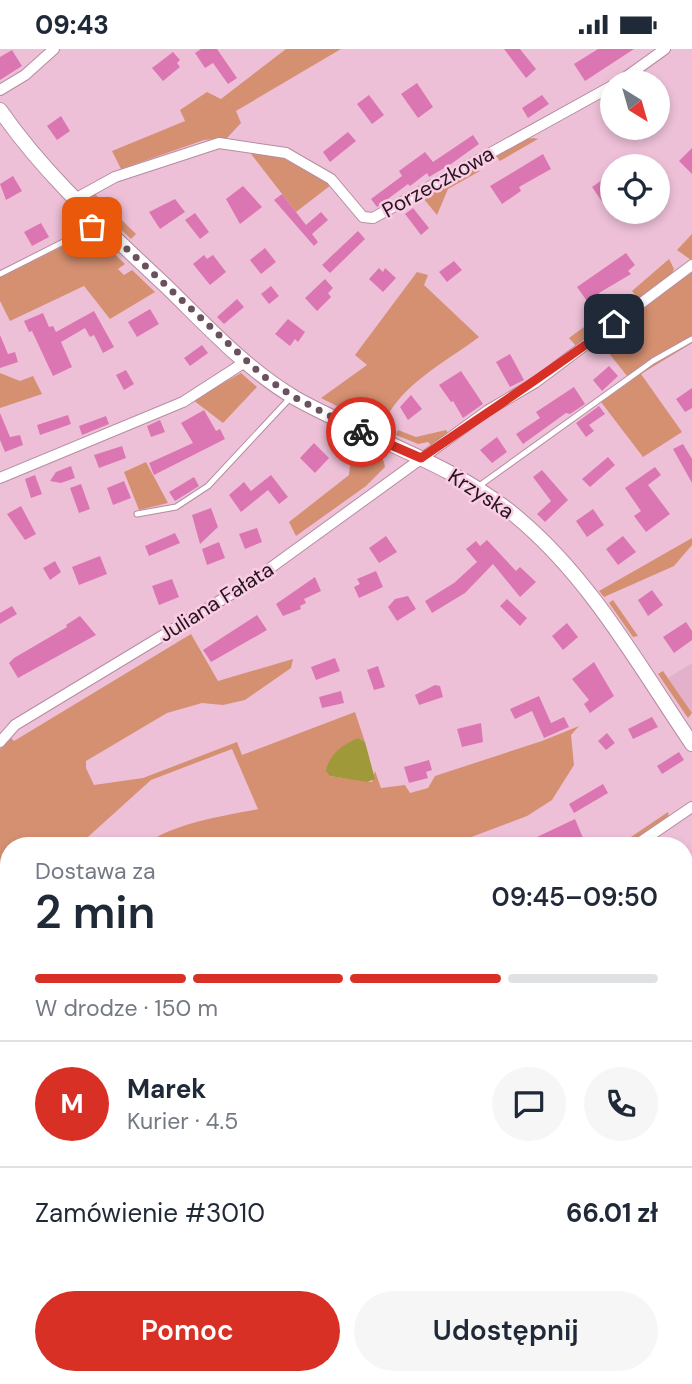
<!DOCTYPE html>
<html lang="pl">
<head>
<meta charset="utf-8">
<style>
	body { margin:0; font-family:"DM Sans",sans-serif; background:#f6f6f7; color:#1f2937; height:100vh; display:flex; flex-direction:column; font-size:26px; white-space:nowrap }
	* { box-sizing:border-box; margin:0 }
	p { font-size:23px; color:#747a83 }
	.icon { flex:none; width:38px; height:38px; fill:none; stroke:currentColor; stroke-width:2; stroke-linecap:round; stroke-linejoin:round }
	.map { position:relative; flex:1; overflow:hidden }
	.details { position:absolute; left:0px; top:788px; width:693px; height:548px; display:flex; flex-direction:column; background:#fff; border-radius:28px 28px 0 0; box-shadow:0 4px 10px #0003 }
	.details>* { flex:none }
	.needle { width:46px; rotate:143deg }
	.controls { position:absolute; left:600px; top:21px; display:grid; gap:14px }
	.controls a { display:grid; place-items:center; width:70px; height:70px; border-radius:50%; background:#fff; box-shadow:0 4px 10px #0003; font-size:35px }
	.pin { position:absolute; display:grid; place-items:center; width:60px; height:60px; color:#fff; margin:-30px; border-radius:14px; box-shadow:0 4px 10px #0006 }
	.courier { position:absolute; display:grid; place-items:center; width:70px; height:70px; margin:-35px; border:5px solid #d93025; border-radius:50%; background:#fff; color:#222; box-shadow:0 2px 9px #0007 }
	.summary em { font-style:normal; font-weight:600 }
	.summary div { display:flex; flex-direction:column-reverse }
	.summary { display:flex; align-items:center; justify-content:space-between; height:119px; padding:0 35px }
	h1 { font-size:46px; font-weight:600; line-height:52px }
	.bar { display:grid; grid-template-columns:repeat(4,1fr); gap:10px 7px; align-content:center; height:84px; padding:0 35px }
	.bar i { height:9px; border-radius:5px; background:#e0e1e3 }
	.bar .on { background:#d93025 }
	.bar p { grid-column:span 4 }
	.line { display:flex; align-items:center; gap:18px; padding:0 35px; border-top:2px solid #e0e1e3 }
	.line div { flex:1 }
	.round { display:grid; place-items:center; flex:none; width:74px; height:74px; border-radius:37px; background:#f6f6f7 }
	.action { display:flex; gap:14px; margin-top:auto; padding:14px 35px }
	.action a { flex:1; height:80px; border-radius:42px; background:#d93025; color:#fff; font-size:28px; font-weight:600; line-height:80px; text-align:center }
	.action a+a { background:#f6f6f7; color:#1f2937 }
	.status { display:flex; justify-content:space-between; align-items:center; height:49px; padding:0 35px; background:#fff; direction:ltr }
	.status svg { height:19px; fill:currentColor }
	.map>svg:first-child { display:block }
</style>
</head>
<body>
<div class="status"><b>09:43</b><svg viewBox="0 0 49 12"><path d="M0 12V9h3v3zM5 12V6h3v6zM10 12V3h3v9zM15 12V0h3v12zM26 1h20v11H26zM47 4h2v5h-2z"/></svg></div>
<div class="map">
<svg width="692" height="1335" viewBox="0 0 692 1335">
	<rect width="100%" height="100%" fill="#edc0d8"/>
	<polygon fill="#e3b1cc" points="692,614 692,664 668,629"/>
	<g fill="#d59071">
		<polygon points="286,0 341,0 236,62 241,74 227,89 204,91 121,120 112,102 185,72 180,61 207,43 221,50"/>
		<polygon points="534,89 538,90 500,112 496,107 524,90"/>
		<polygon points="248,101 281,108 331,136 296,163"/>
		<polygon points="474,120 480,122 448,140 437,166 423,149 426,145"/>
		<polygon points="94,144 136,185 131,190 89,149"/>
		<polygon points="92,183 125,215 118,220 124,226 132,221 155,243 110,270 84,237 10,272 0,252 0,228"/>
		<polygon points="692,185 692,210 691,211 677,201"/>
		<polygon points="669,210 674,220 672,225 639,250 632,242"/>
		<polygon points="692,222 692,294 641,325 682,383 643,408 601,353 631,332 600,293"/>
		<path d="M417,223L428,226L424,236L479,288C446,313 395,338 382,380L321,349L367,316L355,306Z"/>
		<polygon points="606,262 612,270 577,298 569,289"/>
		<polygon points="0,324 20,332 33,327 42,345 0,359"/>
		<polygon points="241,324 257,338 223,374 193,351"/>
		<polygon points="398,381 416,388 446,381 449,385 431,396 428,393 418,395 396,386"/>
		<polygon points="345,389 382,406 385,418 366,437 296,487 289,473 349,426 351,406"/>
		<polygon points="146,413 168,454 139,461 124,423"/>
		<polygon points="692,489 692,496 674,517 604,548 599,542"/>
		<polygon points="613,551 638,587 633,588 609,554"/>
		<path d="M191,585L218,632L293,610L291,619L245,651L223,656L202,654L167,664L86,712V719L94,736L143,729L237,693L242,706L355,663L365,693L359,689L330,727L372,733L375,722L381,739L405,736L410,744L428,739L435,727L542,692L579,677L571,686L574,716L552,751L527,767L450,796H143C178,773 217,768 258,760L232,700L151,731L79,796H9V1320L0,1324V700L11,689L14,692Z"/>
		<polygon points="663,622 692,664 688,669 658,625"/>
		<polygon points="668,763 669,769 638,792 619,796"/>
		<polygon points="684,1120 692,1137 692,1247 684,1247"/>
		<polygon points="692,1305 692,1335 642,1335 654,1327 684,1326 684,1309"/>
		<polygon points="91,1327 221,1327 227,1335 93,1335"/>
		<polygon points="583,1327 639,1327 627,1335 588,1335"/>
	</g>
	<path fill="#a0993a" d="M359,689L365,693L375,730L367,733L330,727L326,722C329,705 343,695 359,689Z"/>
	<g fill="#dc76b2">
		<polygon points="201,0 217,0 237,29 228,35 213,14 205,19 195,4"/>
		<polygon points="504,0 520,0 536,20 526,29"/>
		<polygon points="598,0 634,0 585,32 574,15"/>
		<polygon points="12,1 22,17 0,31 0,8"/>
		<polygon points="173,3 180,11 177,14 180,18 163,32 152,19"/>
		<polygon points="417,34 433,58 418,69 401,45"/>
		<polygon points="369,46 384,66 372,75 357,55"/>
		<polygon points="542,46 549,55 528,69 522,59"/>
		<polygon points="61,67 70,82 57,91 47,77"/>
		<polygon points="348,83 356,92 330,113 323,103"/>
		<polygon points="473,86 479,95 451,115 429,128 427,124 410,137 408,135 377,158 371,150 402,127 399,122 425,103 433,113"/>
		<polygon points="692,99 692,125 679,112"/>
		<polygon points="543,105 551,120 519,138 521,142 502,155 490,137"/>
		<polygon points="612,124 612,148 603,154 592,138"/>
		<polygon points="13,127 22,142 6,151 0,135"/>
		<polygon points="243,137 262,158 240,175 226,150"/>
		<polygon points="282,145 306,176 321,163 328,171 312,185 318,193 314,197 274,151"/>
		<polygon points="175,150 185,163 160,180 149,163"/>
		<polygon points="413,159 429,179 421,186 405,165"/>
		<polygon points="195,164 209,183 200,190 185,171"/>
		<polygon points="41,174 49,188 32,197 24,183"/>
		<polygon points="358,182 365,190 330,224 322,216"/>
		<polygon points="265,199 276,213 261,225 250,211"/>
		<polygon points="626,204 635,216 628,222 631,225 599,244 601,247 589,255 577,238"/>
		<polygon points="204,206 207,210 213,206 226,223 210,236 193,215"/>
		<polygon points="454,212 462,221 447,233 439,223"/>
		<polygon points="379,219 383,223 385,219 396,229 383,243 369,230"/>
		<polygon points="325,230 333,239 328,244 331,248 317,262 305,249"/>
		<polygon points="271,237 279,247 269,255 261,245"/>
		<polygon points="237,250 244,258 224,275 217,268"/>
		<polygon points="150,260 159,275 137,288 128,273"/>
		<polygon points="94,262 114,298 103,304 94,286 90,288 85,279 61,293 72,318 53,327 32,282 29,283 24,272 43,264 49,278 53,277 56,283"/>
		<polygon points="288,270 305,283 298,293 295,290 290,297 275,285"/>
		<polygon points="0,286 8,305 15,303 18,313 0,319"/>
		<polygon points="202,296 208,304 190,317 184,309"/>
		<polygon points="510,305 524,331 510,338 496,313"/>
		<polygon points="609,317 618,327 602,342 593,331"/>
		<polygon points="126,321 134,335 124,341 116,326"/>
		<polygon points="461,322 483,355 463,369 453,352 451,353 439,336"/>
		<polygon points="574,338 585,355 570,365 566,364 523,395 516,385 540,369 536,363"/>
		<polygon points="692,339 692,359 685,363 676,350"/>
		<polygon points="411,346 422,360 408,371 400,358"/>
		<polygon points="599,357 605,365 589,376 594,382 586,388 576,374"/>
		<polygon points="204,361 216,382 220,380 225,390 154,426 149,414 193,394 181,374"/>
		<polygon points="0,364 10,388 20,386 23,396 5,403 0,391"/>
		<polygon points="68,366 71,375 40,386 37,376"/>
		<polygon points="106,367 109,375 82,386 79,377"/>
		<polygon points="160,371 165,383 151,388 147,377"/>
		<polygon points="497,388 507,403 492,414 480,401"/>
		<polygon points="314,394 329,409 315,424 300,409"/>
		<polygon points="683,395 692,410 692,434 673,400"/>
		<polygon points="122,397 126,409 99,419 94,406"/>
		<polygon points="608,408 615,416 590,438 582,430"/>
		<polygon points="71,417 75,429 61,434 50,432 56,423"/>
		<polygon points="655,418 661,426 648,436 670,465 646,483 634,467 641,462 625,439"/>
		<polygon points="542,421 568,451 545,473 537,465 551,452 533,428"/>
		<polygon points="35,426 42,445 31,449 25,430"/>
		<polygon points="271,426 288,448 279,455 268,441 241,463 229,446 244,433 251,442"/>
		<polygon points="194,428 199,437 175,452 169,443"/>
		<polygon points="124,432 131,449 113,456 107,439"/>
		<polygon points="81,435 90,460 79,464 70,439"/>
		<polygon points="21,457 36,485 25,491 7,465"/>
		<polygon points="211,459 218,478 200,495 192,466"/>
		<polygon points="593,460 604,476 587,488 576,472"/>
		<polygon points="257,479 262,493 245,500 239,485"/>
		<polygon points="175,484 180,494 149,507 145,497"/>
		<polygon points="386,487 397,503 379,514 369,499"/>
		<polygon points="623,487 636,503 618,516 606,500"/>
		<polygon points="487,491 516,522 520,518 536,533 520,548 493,515 465,544 432,564 425,552 454,534 477,513 466,500 476,492 480,497"/>
		<polygon points="219,493 225,509 207,516 202,500"/>
		<polygon points="100,507 107,525 79,536 72,518"/>
		<polygon points="55,512 61,523 50,531 43,519"/>
		<polygon points="376,522 383,538 359,549 354,538 360,535 357,530"/>
		<polygon points="315,528 321,542 304,550 306,554 300,557 301,560 283,567 276,555"/>
		<polygon points="172,530 179,548 159,556 152,537"/>
		<polygon points="652,541 663,556 648,567 638,551"/>
		<polygon points="408,547 416,560 397,572 388,558 395,550"/>
		<polygon points="507,550 527,569 520,577 500,557"/>
		<polygon points="12,557 17,565 0,575 0,564"/>
		<polygon points="257,566 267,581 211,613 203,601"/>
		<polygon points="80,567 96,586 18,629 9,614 14,609 67,578 66,576"/>
		<polygon points="686,573 692,582 692,591 674,604 663,588"/>
		<polygon points="567,574 578,588 563,601 552,587"/>
		<polygon points="335,609 340,622 316,631 311,618"/>
		<polygon points="594,613 614,647 590,664 584,655 589,651 572,630"/>
		<polygon points="378,617 385,638 374,641 367,621"/>
		<polygon points="435,636 440,637 443,648 419,656 415,646"/>
		<polygon points="341,642 344,654 322,659 319,648"/>
		<polygon points="539,647 551,674 564,668 569,678 544,689 532,662 515,670 510,660"/>
		<polygon points="652,668 658,678 633,690 628,680"/>
		<polygon points="481,674 483,693 462,698 457,680"/>
		<polygon points="607,684 615,694 606,701 598,692"/>
		<polygon points="679,703 684,711 662,725 657,717"/>
		<polygon points="429,711 432,721 426,723 428,729 409,734 404,718"/>
		<polygon points="603,735 608,744 574,764 569,755"/>
		<polygon points="575,770 583,789 574,793 576,796 520,796"/>
	</g>
	<g fill="none" stroke-linecap="round" stroke-linejoin="round">
		<defs>
			<g id="service">
				<polyline points="0,225 85,182 95,173"/>
				<polyline points="479,437 653,312 692,290"/>
				<polyline points="137,465 176,458 208,437 291,348"/>
				<polyline points="459,796 472,796"/>
				<polyline points="308,1326 318,1326"/>
			</g>
			<g id="minor">
				<polyline points="619,33 665,0"/>
				<polyline points="0,41 25,26 54,0"/>
				<polyline points="75,150 115,128 219,94 286,104 331,130 363,168 373,169 612,37"/>
				<polyline points="0,429 183,353 245,313"/>
				<polyline points="0,693 15,676 251,533 487,362 536,333 692,216"/>
				<polyline points="636,796 692,758"/>
				<polyline points="684,918 692,929"/>
				<polyline points="684,1034 692,1029"/>
				<polyline points="684,1304 692,1299"/>
				<polyline points="4,1328 9,1326"/>
				<polyline points="635,1335 647,1326"/>
			</g>
			<path id="tertiary" d="M0,61C47,129 108,182 167,238C207,277 246,320 295,349C368,390 453,414 518,469C591,530 639,617 692,695"/>
		</defs>
		<use href="#service" stroke="#b68ca2" stroke-width="7"/>
		<use href="#minor" stroke="#b68ca2" stroke-width="12"/>
		<use href="#tertiary" stroke="#b68ca2" stroke-width="16"/>
		<use href="#service" stroke="#fff" stroke-width="5"/>
		<use href="#minor" stroke="#fff" stroke-width="10"/>
		<use href="#tertiary" stroke="#fff" stroke-width="14"/>
	</g>
	<g fill="none" stroke-linecap="round" stroke-linejoin="round">
		<polyline stroke="#6b515f" stroke-width="7" stroke-dasharray="0 12.6" points="92,178 96,171 262,326 292,347 361,383"/>
		<path stroke="#d93025" stroke-width="9" d="M361,383L421,409C485,365 551,322 614,275"/>
	</g>
	<g text-anchor="middle" stroke-width="5" stroke-linejoin="round" paint-order="stroke">
		<g font-size="21" fill="#25151e" stroke="#facde5">
			<text transform="translate(438 133) rotate(-29)" y="7">Porzeczkowa</text>
			<text transform="translate(481 445) rotate(33)" y="7">Krzyska</text>
			<text transform="translate(216 553) rotate(-32)" y="7">Juliana Fałata</text>
		</g>
	</g>
</svg>
<div class="controls">
<a><svg class="needle" viewBox="-14 -14 28 28"><path d="M0-13l5 13h-10z" fill="#e53935"/><path d="M0 13l5-13h-10z" fill="#747a83"/></svg></a>
<a><svg class="icon" aria-label="locate" viewBox="0 0 24 24"><circle cx="12" cy="12" r="6"/><path d="M12 2v4M12 18v4M2 12h4M18 12h4"/></svg></a>
</div>
<div class="pin" style="left:92px;top:178px;background:#ea580c"><svg class="icon" aria-label="bag" viewBox="0 0 24 24"><path d="M5 8h14l-1 12H6zM9 8a3 3 0 0 1 6 0"/></svg></div>
<div class="pin" style="left:614px;top:275px;background:#1f2937"><svg class="icon" aria-label="home" viewBox="0 0 24 24"><path d="M3 11l9-7 9 7M6 9v11h12V9"/></svg></div>
<div class="courier" style="left:361px;top:383px"><svg class="icon" aria-label="bike" viewBox="0 0 24 24"><circle cx="6" cy="16" r="4"/><circle cx="18" cy="16" r="4"/><path d="M6 16l4-8h5l3 8M10 8l3 8H6M13 5h3"/></svg></div>
<section class="details">
<div class="summary"><div><h1>2 min</h1><p>Dostawa za</p></div><em>09:45–09:50</em></div>
<div class="bar"><i class="on"></i><i class="on"></i><i class="on"></i><i></i><p>W drodze · 150 m</p></div>
<div class="line" style="height:126px"><b class="round" style="background:#d93025;color:#fff">M</b><div><b>Marek</b><p>Kurier · 4.5</p></div><a class="round"><svg class="icon" aria-label="chat" viewBox="0 0 24 24"><path d="M4 5h16v11H9l-5 4z"/></svg></a><a class="round"><svg class="icon" aria-label="phone" viewBox="0 0 24 24"><path d="M5 4h4l2 5-3 2q2 4 5 5l2-3 5 2v4C11 20 4 13 5 4z"/></svg></a></div>
<div class="line" style="height:91px"><div>Zamówienie #3010</div><b>66.01 zł</b></div>
<div class="action"><a>Pomoc</a><a>Udostępnij</a></div>
</section>
</div>
</body>
</html>
